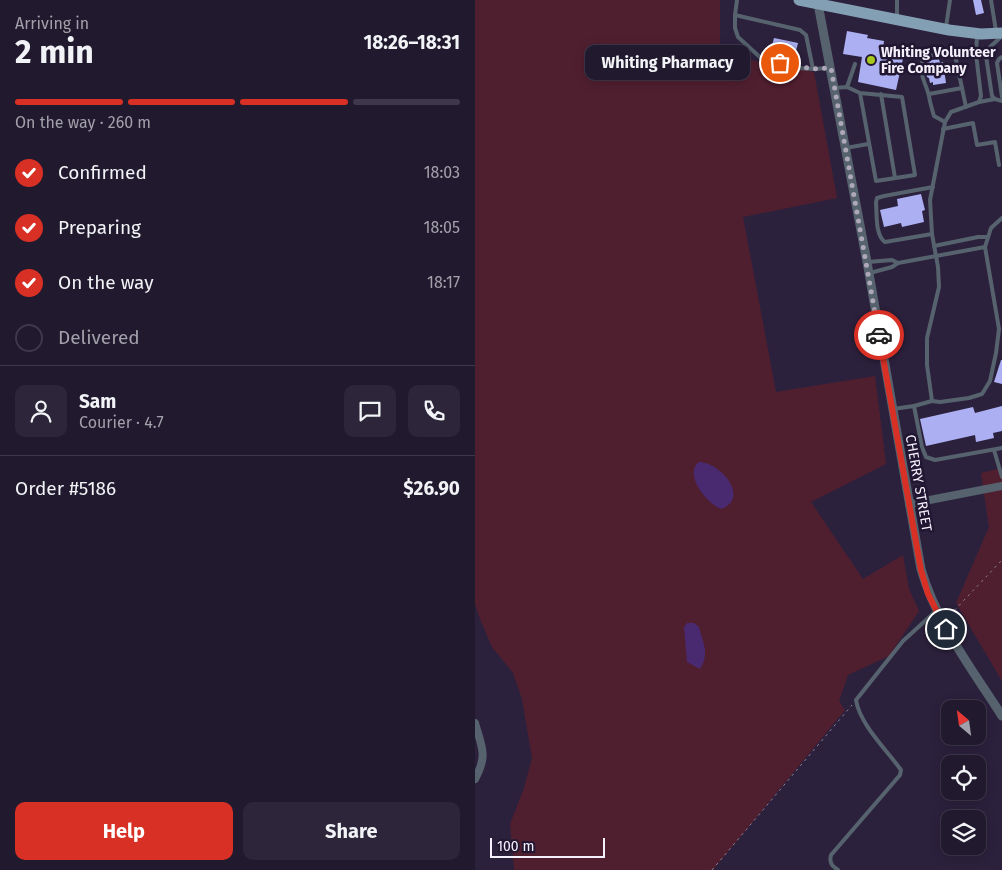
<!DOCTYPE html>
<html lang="en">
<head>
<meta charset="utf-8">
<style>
	body { margin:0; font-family:"Fira Sans",sans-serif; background:#2d263a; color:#f1f3f6; height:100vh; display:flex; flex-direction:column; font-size:19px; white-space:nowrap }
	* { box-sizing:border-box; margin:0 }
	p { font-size:16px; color:#a2a0aa }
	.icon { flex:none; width:28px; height:28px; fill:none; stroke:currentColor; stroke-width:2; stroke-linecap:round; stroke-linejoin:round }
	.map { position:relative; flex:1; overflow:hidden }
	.side { display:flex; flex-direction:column; background:#21192e; width:475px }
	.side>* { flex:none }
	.needle { width:32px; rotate:331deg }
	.controls { position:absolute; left:466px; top:700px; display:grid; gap:10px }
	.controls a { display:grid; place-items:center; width:45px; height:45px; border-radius:10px; background:#21192e; box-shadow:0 2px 12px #0003,0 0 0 1px #3e384a; font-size:25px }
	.scale { position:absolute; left:15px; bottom:12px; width:115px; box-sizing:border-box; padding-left:5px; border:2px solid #f4f1fc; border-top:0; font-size:14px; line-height:18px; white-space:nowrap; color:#f4f1fc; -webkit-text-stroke:4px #221732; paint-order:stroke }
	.pin { position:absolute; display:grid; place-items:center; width:42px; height:42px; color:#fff; margin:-21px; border:2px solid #fff; border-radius:50%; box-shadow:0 1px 5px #0007 }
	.courier { position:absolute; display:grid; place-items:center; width:50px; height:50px; margin:-25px; border:4px solid #d93025; border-radius:50%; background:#fff; color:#222; box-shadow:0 1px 6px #0007 }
	.bubble { position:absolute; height:35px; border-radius:10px; background:#21192e; box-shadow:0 2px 12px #0003,0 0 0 1px #3e384a; font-size:16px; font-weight:700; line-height:35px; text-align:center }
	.headline em { font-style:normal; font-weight:700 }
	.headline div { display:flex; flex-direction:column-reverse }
	.headline { display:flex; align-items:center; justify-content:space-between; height:85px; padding:0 15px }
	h1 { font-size:32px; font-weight:700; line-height:38px }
	.bar { display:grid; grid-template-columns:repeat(4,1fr); gap:8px 5px; align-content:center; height:60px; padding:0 15px }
	.bar i { height:6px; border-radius:4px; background:#3e384a }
	.bar .active { background:#d93025 }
	.bar p { grid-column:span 4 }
	.line { display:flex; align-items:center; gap:12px; padding:0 15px; border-top:1px solid #3e384a }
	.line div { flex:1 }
	.round { display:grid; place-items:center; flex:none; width:52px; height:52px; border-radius:10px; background:#2d263a }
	ol { padding:0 15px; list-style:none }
	li { display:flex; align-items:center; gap:15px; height:55px }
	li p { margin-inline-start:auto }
	li .icon { padding:5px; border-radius:50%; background:#d93025; color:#fff; stroke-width:4 }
	li:last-child { color:#a2a0aa }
	li i { width:28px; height:28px; border:2px solid #3e384a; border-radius:50% }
	.primary-button { display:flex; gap:10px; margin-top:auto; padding:10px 15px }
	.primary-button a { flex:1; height:58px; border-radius:10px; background:#d93025; color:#fff; font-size:20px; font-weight:700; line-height:58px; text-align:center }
	.primary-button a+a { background:#2d263a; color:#f1f3f6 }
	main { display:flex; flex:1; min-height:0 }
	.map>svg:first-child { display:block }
</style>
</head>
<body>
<main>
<section class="side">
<div class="headline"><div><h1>2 min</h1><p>Arriving in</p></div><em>18:26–18:31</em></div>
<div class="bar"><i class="active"></i><i class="active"></i><i class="active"></i><i></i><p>On the way · 260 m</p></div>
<ol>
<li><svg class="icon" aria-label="check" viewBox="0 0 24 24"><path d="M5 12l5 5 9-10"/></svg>Confirmed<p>18:03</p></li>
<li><svg class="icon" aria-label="check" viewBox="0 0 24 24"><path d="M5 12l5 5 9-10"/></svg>Preparing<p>18:05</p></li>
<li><svg class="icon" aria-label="check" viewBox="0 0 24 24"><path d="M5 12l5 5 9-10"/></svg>On the way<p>18:17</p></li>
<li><i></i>Delivered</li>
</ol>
<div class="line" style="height:90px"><a class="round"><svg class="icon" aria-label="person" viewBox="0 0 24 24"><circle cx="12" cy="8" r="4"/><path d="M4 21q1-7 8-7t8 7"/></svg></a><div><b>Sam</b><p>Courier · 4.7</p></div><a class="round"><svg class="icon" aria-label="chat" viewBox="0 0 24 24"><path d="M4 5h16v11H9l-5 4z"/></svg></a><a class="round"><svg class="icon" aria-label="phone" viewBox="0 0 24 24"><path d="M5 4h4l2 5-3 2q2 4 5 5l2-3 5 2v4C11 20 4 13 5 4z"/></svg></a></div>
<div class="line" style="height:65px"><div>Order #5186</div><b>$26.90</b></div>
<div class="primary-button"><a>Help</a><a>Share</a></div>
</section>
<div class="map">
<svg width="527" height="870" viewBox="0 0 527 870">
	<rect width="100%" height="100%" fill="#2c213d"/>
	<g fill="#501f2f">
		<polygon points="0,0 245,0 245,54 339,72 362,198 268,217 301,392 400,376 411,464 336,502 388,579 428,555 434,589 444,611 414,656 373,675 364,701 370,710 238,870 39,870 39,868 35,824 49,788 57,758 47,699 38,673 17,647 5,619 0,604"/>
		<polygon points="527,468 527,681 481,603 514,527 506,473"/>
	</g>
	<g fill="#492a70">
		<path d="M224,462C245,462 276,498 246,509C232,504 208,474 224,462Z"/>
		<path d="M212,623H219L224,627C228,643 235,654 225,669L212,662L209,627Z"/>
	</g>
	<g fill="#acb0f2">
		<polygon points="498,0 506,0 509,13 501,15"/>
		<polygon points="372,31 393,35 392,38 409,41 408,49 429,54 421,90 383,82 387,57 368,54"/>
		<polygon points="299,38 323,43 319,59 295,53"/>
		<polygon points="464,59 465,63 468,62 471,83 458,85 458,82 455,83 454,78 452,77 451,73 454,73 452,61"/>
		<polygon points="446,194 450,210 447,211 449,222 427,227 426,223 409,227 405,210 423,206 422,199"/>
		<polygon points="526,360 527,360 527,384 519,382"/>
		<polygon points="527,406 527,431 518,433 519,438 501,442 500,435 451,446 445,419 498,407 500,413"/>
	</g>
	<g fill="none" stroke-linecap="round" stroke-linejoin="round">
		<g stroke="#888195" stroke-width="1" stroke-dasharray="2.5 4" stroke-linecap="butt">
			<polyline points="475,615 527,560"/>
			<polyline points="237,870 377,705"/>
		</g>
		<g stroke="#56636e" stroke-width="4">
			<polyline points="262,0 260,15 325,30 331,35 338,69"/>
			<polyline points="516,0 521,31"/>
			<polyline points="260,15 260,28 263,37 287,59 323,68 338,69 354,68"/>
			<polyline points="422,18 422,0"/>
			<polyline points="471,27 475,0"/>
			<polyline points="502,36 501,54 506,96 504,102 476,112 470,122 455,200 457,234 463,267 464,287 452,338 452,365 457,401 465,402 494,398 507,394 515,381 521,353 524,329 510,247 516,228 527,218"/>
			<polyline points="527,36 516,46 511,56 517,96 520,99 527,101"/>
			<polyline points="527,57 524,59 522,63 527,97"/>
			<polyline points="372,87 380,64"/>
			<polyline points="359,88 372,87 385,93 427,97 440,175 401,181 385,93"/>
			<polyline points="406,94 420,178"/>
			<polyline points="454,94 487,88"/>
			<polyline points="504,102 520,99"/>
			<path d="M470,122L459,116C457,109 455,103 454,96C451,83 443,74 448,59C456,54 471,51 480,55L491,107"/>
			<polyline points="468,129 498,123 502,145 520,142 524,165"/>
			<polyline points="371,148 393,144"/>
			<path d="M457,234L410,242C400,235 402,214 401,202L402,198L409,196L458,187"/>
			<polyline points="459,246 503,237 512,237"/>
			<polyline points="393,262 417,260 423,263 417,267 395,273"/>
			<polyline points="423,263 510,247"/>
			<polyline points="439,406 457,401"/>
			<polyline points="418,409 439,406 447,447 451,457 460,460 527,448"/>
			<polyline points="519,450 527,477"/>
			<path d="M363,870C357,866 354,863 356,855L425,775L426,770C412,750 385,725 381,700L428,641L461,611"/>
		</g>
		<g stroke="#56636e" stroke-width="8">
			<polyline points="434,504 527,486"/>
			<path d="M0,723C7,748 13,755 0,779"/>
		</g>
		<path stroke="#56636e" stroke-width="9" d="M343,4L392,262L446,569C462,624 497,669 527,716"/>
		<polyline stroke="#839fb4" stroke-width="11" points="324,0 474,30 506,34 527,33"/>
	</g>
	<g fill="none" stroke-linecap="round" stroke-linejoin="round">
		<polyline stroke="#aea8b9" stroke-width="5" stroke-dasharray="0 9" points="305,63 338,69 356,68 404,335"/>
		<polyline stroke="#d93025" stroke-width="6" points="404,335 446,570 453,594 471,629"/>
	</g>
	<circle fill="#a7c81f" stroke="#221732" stroke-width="2" cx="396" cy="60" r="5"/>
	<g text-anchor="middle" stroke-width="5" stroke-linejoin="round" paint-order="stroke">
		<g font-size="14" font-weight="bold" fill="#f4f1fc" stroke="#221732" text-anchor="start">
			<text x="406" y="57">Whiting Volunteer<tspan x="406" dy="16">Fire Company</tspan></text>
		</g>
		<g font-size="14" fill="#f4f1fc" stroke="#221732">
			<text transform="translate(444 483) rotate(80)" y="5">CHERRY STREET</text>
		</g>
	</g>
</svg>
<div class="controls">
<a><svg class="needle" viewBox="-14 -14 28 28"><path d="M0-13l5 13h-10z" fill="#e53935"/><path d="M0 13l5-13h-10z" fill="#a2a0aa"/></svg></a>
<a><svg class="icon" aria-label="locate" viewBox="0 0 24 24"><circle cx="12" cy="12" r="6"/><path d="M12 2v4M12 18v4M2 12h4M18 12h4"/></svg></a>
<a><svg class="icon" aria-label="layers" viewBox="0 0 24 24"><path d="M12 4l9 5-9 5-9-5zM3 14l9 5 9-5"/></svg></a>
</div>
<div class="scale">100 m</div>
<div class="pin" style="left:305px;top:63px;background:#ea580c"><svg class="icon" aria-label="bag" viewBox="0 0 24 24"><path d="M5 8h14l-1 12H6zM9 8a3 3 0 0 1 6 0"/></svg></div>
<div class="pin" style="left:471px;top:629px;background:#1f2937"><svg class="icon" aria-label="home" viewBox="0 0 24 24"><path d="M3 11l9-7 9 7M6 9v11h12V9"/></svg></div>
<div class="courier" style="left:404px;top:335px"><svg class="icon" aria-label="car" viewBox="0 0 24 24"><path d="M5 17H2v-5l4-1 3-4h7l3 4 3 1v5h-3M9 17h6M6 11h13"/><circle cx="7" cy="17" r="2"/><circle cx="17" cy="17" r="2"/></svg></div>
<div class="bubble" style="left:110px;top:45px;width:165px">Whiting Pharmacy</div>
</div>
</main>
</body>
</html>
